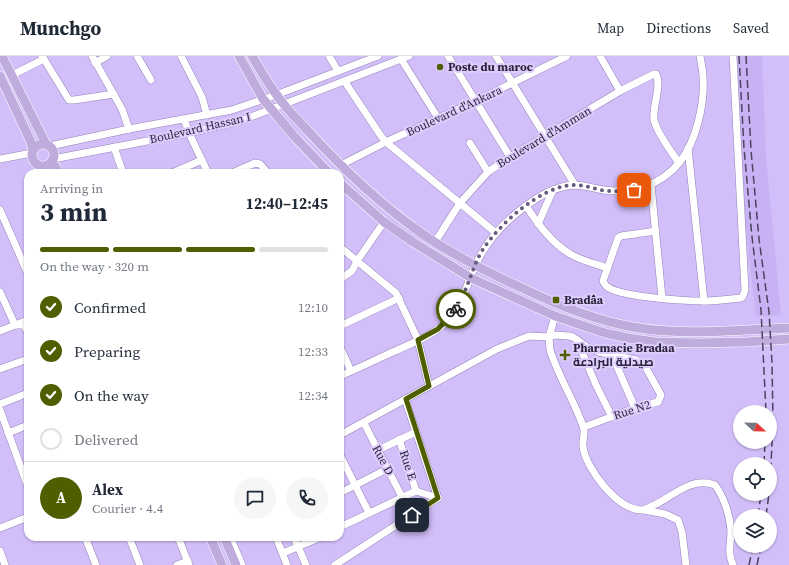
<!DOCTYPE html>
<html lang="en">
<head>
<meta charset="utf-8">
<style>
	body { margin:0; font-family:"Source Serif 4",Cairo,serif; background:#f6f6f7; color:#1f2937; height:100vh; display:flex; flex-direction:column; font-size:15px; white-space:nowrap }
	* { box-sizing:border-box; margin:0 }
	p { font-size:13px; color:#747a83 }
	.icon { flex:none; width:22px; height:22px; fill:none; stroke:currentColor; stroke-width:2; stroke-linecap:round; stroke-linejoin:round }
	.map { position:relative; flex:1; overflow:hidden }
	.drawer { position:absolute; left:24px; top:113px; width:320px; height:372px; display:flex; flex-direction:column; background:#fff; border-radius:12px; box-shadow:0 1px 3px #0004 }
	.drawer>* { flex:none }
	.needle { width:26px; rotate:112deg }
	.tools { position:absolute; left:733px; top:349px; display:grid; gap:8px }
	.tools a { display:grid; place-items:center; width:44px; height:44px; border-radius:50%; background:#fff; box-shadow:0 1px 3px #0004; font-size:20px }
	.pin { position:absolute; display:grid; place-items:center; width:34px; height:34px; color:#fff; margin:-17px; border-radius:8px; box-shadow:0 2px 6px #0006 }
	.courier { position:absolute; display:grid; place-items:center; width:40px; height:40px; margin:-20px; border:3px solid #4f5e00; border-radius:50%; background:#fff; color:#222; box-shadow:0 1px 5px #0007 }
	.head em { font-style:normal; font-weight:700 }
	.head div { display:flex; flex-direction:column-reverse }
	.head { display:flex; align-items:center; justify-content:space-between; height:68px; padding:0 16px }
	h1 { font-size:26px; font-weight:700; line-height:30px }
	.bar { display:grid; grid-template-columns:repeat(4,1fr); gap:6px 4px; align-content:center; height:48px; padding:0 16px }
	.bar i { height:5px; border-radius:3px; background:#e0e1e3 }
	.bar .on { background:#4f5e00 }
	.bar p { grid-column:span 4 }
	.line { display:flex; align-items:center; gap:10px; padding:0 16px; border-top:1px solid #e0e1e3 }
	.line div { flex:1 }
	.round { display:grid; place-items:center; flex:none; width:42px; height:42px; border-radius:21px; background:#f6f6f7 }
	ol { padding:0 16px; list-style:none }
	li { display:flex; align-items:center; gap:12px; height:44px }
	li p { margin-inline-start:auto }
	li .icon { padding:4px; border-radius:50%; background:#4f5e00; color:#fff; stroke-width:4 }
	li:last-child { color:#747a83 }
	li i { width:22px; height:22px; border:2px solid #e0e1e3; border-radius:50% }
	header { display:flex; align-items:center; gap:24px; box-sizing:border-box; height:56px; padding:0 20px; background:#fff; border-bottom:1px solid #e0e1e3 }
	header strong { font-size:19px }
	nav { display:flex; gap:22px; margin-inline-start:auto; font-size:14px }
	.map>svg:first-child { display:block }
</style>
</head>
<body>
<header>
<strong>Munchgo</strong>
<nav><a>Map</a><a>Directions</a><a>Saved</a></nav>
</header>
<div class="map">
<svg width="789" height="509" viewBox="0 0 789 509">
	<rect width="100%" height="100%" fill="#d2bef9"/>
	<polygon fill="#c8b2f3" points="736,0 762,0 766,101 781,259 756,261 744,157"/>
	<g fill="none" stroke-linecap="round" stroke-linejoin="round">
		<defs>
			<g id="minor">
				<polyline points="42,0 69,44 74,44 114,38"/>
				<polyline points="92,0 122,53 129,73"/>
				<polyline points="137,0 151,24"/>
				<polyline points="181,0 202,41 207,59"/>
				<polyline points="329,0 338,15"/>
				<polyline points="448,0 510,101"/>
				<polyline points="496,0 575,129"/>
				<polyline points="401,3 438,62"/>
				<polyline points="95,7 107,0"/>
				<polyline points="12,19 44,3"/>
				<polyline points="345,26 381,80 386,86 496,177"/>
				<path d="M620,35L654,18H656C662,31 652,50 654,64C656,75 672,97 679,107"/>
				<polyline points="184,63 189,77 208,117"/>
				<polyline points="470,87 488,116"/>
				<polyline points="50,90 129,73 232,54 276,39 378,0"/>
				<polyline points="114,91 123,117"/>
				<polyline points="688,92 704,245"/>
				<polyline points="0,103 32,97"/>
				<polyline points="53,103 189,77 243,64 409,0"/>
				<polyline points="341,109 386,86 476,45 567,0"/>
				<polyline points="172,117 202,104"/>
				<polyline points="232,117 255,107 260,108 268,117"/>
				<polyline points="651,129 662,242"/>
				<path d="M526,150C538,168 552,188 572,199C583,205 596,208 607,212"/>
				<polyline points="0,154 28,218"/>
				<polyline points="538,168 553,134"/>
				<path d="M656,175L621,180L618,182L603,225C604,228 606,230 609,232C625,241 683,245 704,245C716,245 729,243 741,242L743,240L745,234L733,0"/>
				<polyline points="435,186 460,147 488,116 510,101 620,35 600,0"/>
				<polyline points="340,191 396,237 418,284 429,330"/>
				<polyline points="340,223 352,215 357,205 384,166"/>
				<polyline points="0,236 15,269 28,269"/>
				<path d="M555,260L549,281L550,294C558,320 574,344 583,370C586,377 582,384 583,391C586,413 618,455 643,454C646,453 650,451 654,449C674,440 691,420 715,429C724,441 730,460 731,475C731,489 727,495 733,509"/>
				<polyline points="24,269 28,277"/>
				<polyline points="340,270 399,242"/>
				<polyline points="0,275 28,264"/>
				<polyline points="577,284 596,329 612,361"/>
				<polyline points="340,291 351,315"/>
				<polyline points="612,299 635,352"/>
				<polyline points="0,313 28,303"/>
				<path d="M340,320C359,312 377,303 395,295C412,287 432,280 445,267C464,248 465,231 476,208C489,180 512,158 539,141C549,135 561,130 573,129C583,129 593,132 603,134C632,138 660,130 679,107C696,87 705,47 703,21C703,14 701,7 700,0"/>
				<polyline points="405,343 438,442"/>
				<polyline points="0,348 28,337"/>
				<polyline points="0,354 28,431"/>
				<polyline points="364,367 402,441"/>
				<polyline points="8,377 28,369"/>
				<polyline points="340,379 497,293 529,280 549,281 555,279 569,280 573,281 590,293 599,296 636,304 645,310 661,339 658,346 635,352 584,371"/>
				<polyline points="399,383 416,435"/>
				<polyline points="378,394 416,376"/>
				<polyline points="340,399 369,457"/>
				<polyline points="416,435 438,442"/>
				<polyline points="340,437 387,413"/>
				<polyline points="644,454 665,458 678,464 682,476 686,509"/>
				<polyline points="340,471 416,435"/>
				<polyline points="0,472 28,461"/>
				<polyline points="85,481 96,509"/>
				<polyline points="129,481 140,509"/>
				<polyline points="178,481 189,509"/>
				<polyline points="230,481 242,509"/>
				<polyline points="276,481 287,509"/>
				<polyline points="294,481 306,509"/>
				<polyline points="0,495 5,509"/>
				<polyline points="283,497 321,481"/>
				<polyline points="177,509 188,505"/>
				<polyline points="335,509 438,442"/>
			</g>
			<g id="major">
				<polyline points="2,0 46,88"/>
				<polyline points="239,0 263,43 293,79 329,117"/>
				<path d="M252,0C260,13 267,26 276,38C285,52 298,64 309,76C343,113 380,148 421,177C452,199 487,216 522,232C557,249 593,264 633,271C684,280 738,274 789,272"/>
				<polyline points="0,20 31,86 33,94"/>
				<circle cx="43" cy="99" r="11"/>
				<polyline points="52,105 59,117"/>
				<polyline points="340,127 384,166 413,186 471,222 555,260 584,270 605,277 628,282 655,286 698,287 746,286 789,283"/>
				<polyline points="210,481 222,509"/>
				<polyline points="224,481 236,509"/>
			</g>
		</defs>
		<use href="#minor" stroke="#9582b9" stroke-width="8"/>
		<use href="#major" stroke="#fff" stroke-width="10"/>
		<use href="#minor" stroke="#fff" stroke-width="7"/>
		<use href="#major" stroke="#bfacdd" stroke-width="9"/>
		<g stroke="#4d4260" stroke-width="1.5" stroke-dasharray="8 4" stroke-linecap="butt">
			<polyline points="739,0 744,92 752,181 761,254 766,356"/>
			<polyline points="746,0 751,94 759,183 769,256 772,307 773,365 770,430"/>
			<polyline points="764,408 765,386"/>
			<polyline points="758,460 761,438"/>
			<polyline points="766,460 769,438"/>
			<polyline points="749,509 753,490"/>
			<polyline points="757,509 761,490"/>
		</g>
	</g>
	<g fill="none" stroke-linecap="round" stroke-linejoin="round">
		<path stroke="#665a7e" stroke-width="4" stroke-dasharray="0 7.2" d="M456,253C468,234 471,213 482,195C498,169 542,129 574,129C583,129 592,132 601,134C612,136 623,135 634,134"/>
		<polyline stroke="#4f5e00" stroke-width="5" points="412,459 438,442 406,343 429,330 418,284 438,273 456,253"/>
	</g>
	<g fill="#4f5e00" stroke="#ddcdfd" stroke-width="1.5">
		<circle cx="440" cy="11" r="4"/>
		<rect x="552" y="240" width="8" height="8" rx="2"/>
		<path d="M563 293h4v4h4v4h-4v4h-4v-4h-4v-4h4z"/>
	</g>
	<g text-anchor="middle" stroke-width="4" stroke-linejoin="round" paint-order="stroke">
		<g font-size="12" font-weight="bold" fill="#2c243b" stroke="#ddcdfd" text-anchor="start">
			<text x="448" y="15">Poste du maroc</text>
			<text x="564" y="248">Bradâa</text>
			<text x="573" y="296">Pharmacie Bradaa<tspan x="573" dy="14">صيدلية البرادعة</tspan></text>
		</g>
		<g font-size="12" fill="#2c243b" stroke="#ddcdfd">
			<text transform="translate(454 55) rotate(-25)" y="4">Boulevard d'Ankara</text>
			<text transform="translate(200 72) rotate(-13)" y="4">Boulevard Hassan I</text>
			<text transform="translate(544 81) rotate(-31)" y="4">Boulevard d'Amman</text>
			<text transform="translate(632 354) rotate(-18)" y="4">Rue N2</text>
			<text transform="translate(383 404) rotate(62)" y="4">Rue D</text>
			<text transform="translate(408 409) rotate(72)" y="4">Rue E</text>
		</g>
	</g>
</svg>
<div class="tools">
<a><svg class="needle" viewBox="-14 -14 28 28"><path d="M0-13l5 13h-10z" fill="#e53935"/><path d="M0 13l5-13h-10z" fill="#747a83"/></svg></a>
<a><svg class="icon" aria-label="locate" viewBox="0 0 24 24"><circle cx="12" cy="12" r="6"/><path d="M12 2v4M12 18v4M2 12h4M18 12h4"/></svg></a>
<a><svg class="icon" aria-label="layers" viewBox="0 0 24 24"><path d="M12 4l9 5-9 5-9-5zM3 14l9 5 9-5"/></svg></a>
</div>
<div class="pin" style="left:634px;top:134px;background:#ea580c"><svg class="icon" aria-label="bag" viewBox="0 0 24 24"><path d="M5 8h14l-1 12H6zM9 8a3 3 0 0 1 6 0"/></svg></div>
<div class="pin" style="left:412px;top:459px;background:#1f2937"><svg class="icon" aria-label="home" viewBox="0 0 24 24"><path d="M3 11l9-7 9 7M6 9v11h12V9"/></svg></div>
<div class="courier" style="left:456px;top:253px"><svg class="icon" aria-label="bike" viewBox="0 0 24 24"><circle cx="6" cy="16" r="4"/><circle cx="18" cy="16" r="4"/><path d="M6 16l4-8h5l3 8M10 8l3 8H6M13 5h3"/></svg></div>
<section class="drawer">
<div class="head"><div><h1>3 min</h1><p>Arriving in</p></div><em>12:40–12:45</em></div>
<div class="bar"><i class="on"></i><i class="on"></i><i class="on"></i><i></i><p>On the way · 320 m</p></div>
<ol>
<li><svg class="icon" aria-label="check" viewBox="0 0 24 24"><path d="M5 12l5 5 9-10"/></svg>Confirmed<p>12:10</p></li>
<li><svg class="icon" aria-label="check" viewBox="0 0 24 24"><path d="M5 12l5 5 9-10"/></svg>Preparing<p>12:33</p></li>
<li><svg class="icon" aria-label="check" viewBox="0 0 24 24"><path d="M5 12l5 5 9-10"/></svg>On the way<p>12:34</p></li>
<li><i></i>Delivered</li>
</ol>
<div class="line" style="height:72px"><b class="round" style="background:#4f5e00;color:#fff">A</b><div><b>Alex</b><p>Courier · 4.4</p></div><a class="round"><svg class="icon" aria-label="chat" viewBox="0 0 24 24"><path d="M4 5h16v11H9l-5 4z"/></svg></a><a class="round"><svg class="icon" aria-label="phone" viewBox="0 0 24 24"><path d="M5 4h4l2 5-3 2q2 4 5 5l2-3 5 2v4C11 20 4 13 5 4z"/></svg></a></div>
</section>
</div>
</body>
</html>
